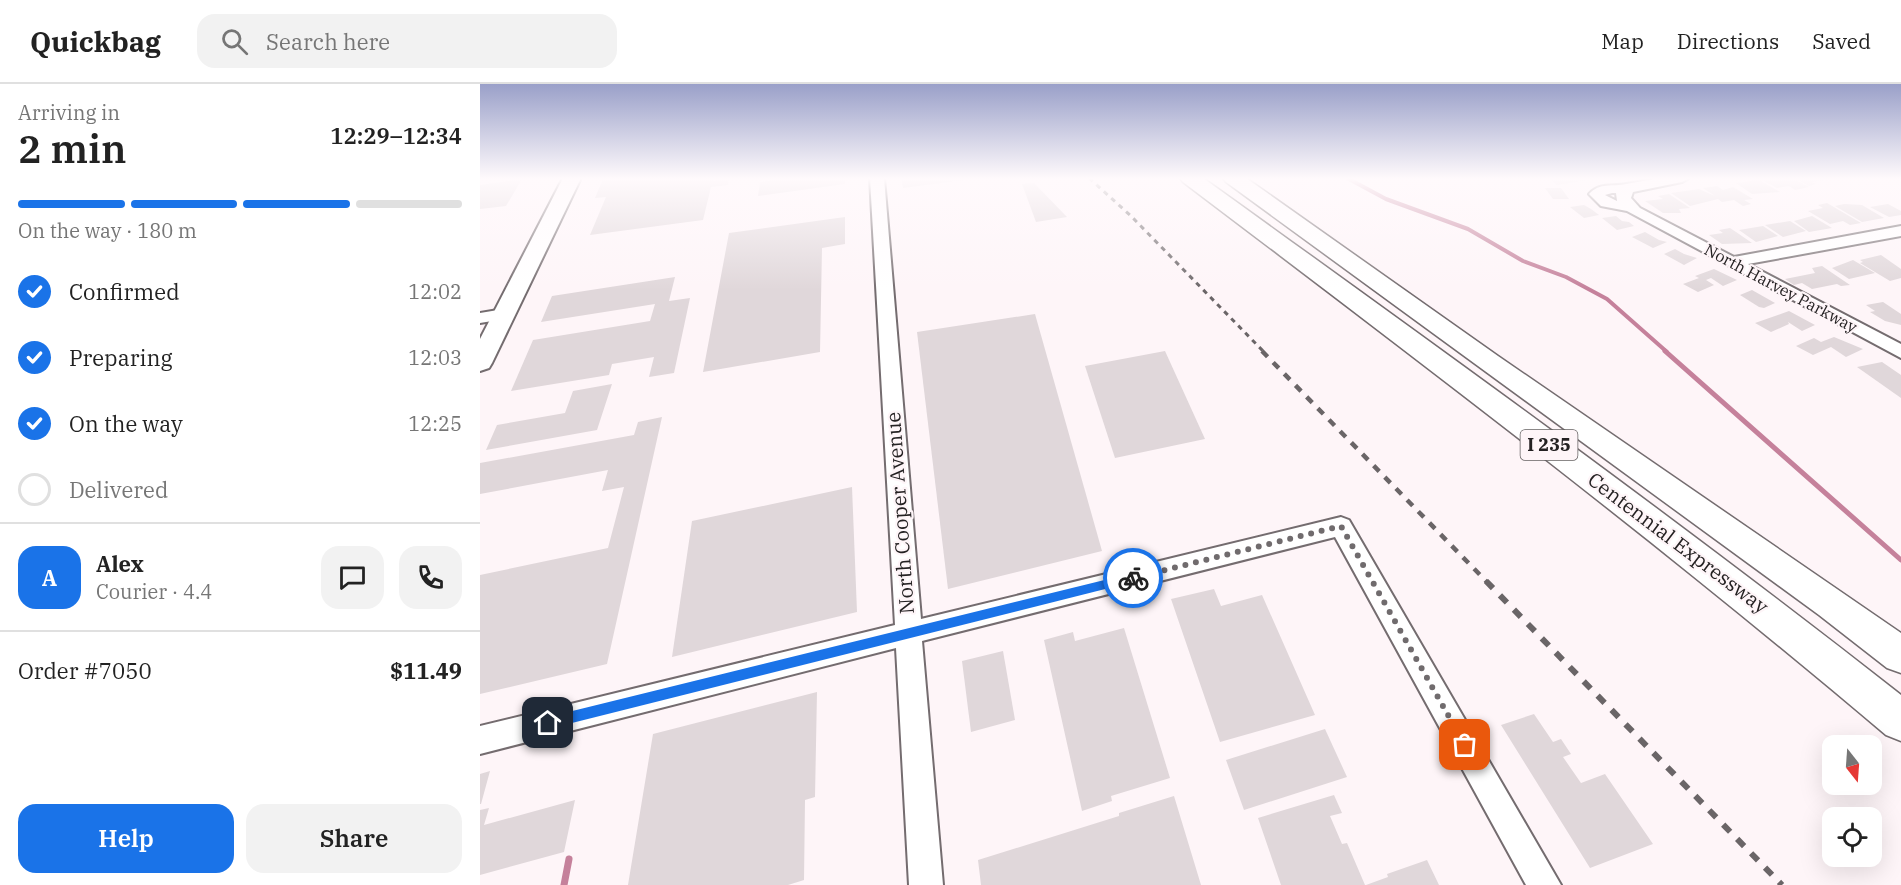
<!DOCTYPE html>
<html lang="en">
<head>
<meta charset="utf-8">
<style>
	body { margin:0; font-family:"IBM Plex Serif",serif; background:#f2f2f2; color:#222; height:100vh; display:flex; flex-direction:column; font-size:22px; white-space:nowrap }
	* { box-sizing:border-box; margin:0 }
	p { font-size:20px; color:#767676 }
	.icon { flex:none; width:33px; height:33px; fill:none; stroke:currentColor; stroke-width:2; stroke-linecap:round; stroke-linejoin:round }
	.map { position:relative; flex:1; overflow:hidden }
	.details { display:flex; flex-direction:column; background:#fff; width:480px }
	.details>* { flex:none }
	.needle { width:39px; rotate:163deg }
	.fabs { position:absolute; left:1342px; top:651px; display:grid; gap:12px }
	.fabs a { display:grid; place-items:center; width:60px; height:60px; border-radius:12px; background:#fff; box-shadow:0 6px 24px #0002; font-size:30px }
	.pin { position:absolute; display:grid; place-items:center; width:51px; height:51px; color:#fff; margin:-26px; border-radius:12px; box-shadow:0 3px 9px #0006 }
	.courier { position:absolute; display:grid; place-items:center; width:60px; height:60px; margin:-30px; border:4px solid #1a73e8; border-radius:50%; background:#fff; color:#222; box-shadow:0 2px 8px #0007 }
	.head em { font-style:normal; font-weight:600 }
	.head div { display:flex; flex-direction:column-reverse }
	.head { display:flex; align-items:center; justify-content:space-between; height:102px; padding:0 18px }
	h1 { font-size:39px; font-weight:600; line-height:45px }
	.bar { display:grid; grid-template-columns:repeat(4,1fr); gap:9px 6px; align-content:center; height:72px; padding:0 18px }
	.bar i { height:8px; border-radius:4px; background:#e0e0e0 }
	.bar .current { background:#1a73e8 }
	.bar p { grid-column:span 4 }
	.line { display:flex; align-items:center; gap:15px; padding:0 18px; border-top:2px solid #e0e0e0 }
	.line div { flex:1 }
	.round { display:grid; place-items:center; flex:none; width:63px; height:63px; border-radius:18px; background:#f2f2f2 }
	ol { padding:0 18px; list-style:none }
	li { display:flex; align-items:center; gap:18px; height:66px }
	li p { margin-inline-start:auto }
	li .icon { padding:6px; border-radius:50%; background:#1a73e8; color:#fff; stroke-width:4 }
	li:last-child { color:#767676 }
	li i { width:33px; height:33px; border:3px solid #e0e0e0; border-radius:50% }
	.action { display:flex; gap:12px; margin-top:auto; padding:12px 18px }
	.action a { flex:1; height:69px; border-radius:18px; background:#1a73e8; color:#fff; font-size:24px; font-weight:600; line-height:69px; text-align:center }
	.action a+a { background:#f2f2f2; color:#222 }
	header { display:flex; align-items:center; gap:36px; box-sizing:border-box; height:84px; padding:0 30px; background:#fff; border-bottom:2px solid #e0e0e0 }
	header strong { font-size:28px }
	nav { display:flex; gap:33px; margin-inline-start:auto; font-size:21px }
	.search { width:420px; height:54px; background:#f2f2f2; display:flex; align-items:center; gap:15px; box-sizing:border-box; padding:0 21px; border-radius:18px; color:#767676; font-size:22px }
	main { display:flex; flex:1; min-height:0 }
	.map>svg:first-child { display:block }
</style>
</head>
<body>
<header>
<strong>Quickbag</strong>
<div class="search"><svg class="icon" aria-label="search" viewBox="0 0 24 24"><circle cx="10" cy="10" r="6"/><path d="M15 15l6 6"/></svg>Search here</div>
<nav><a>Map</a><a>Directions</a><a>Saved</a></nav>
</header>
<main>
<section class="details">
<div class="head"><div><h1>2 min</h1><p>Arriving in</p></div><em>12:29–12:34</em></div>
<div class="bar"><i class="current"></i><i class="current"></i><i class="current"></i><i></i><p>On the way · 180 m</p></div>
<ol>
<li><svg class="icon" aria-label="check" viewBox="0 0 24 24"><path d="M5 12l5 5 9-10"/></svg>Confirmed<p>12:02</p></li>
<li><svg class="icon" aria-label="check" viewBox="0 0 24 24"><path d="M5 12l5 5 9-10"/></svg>Preparing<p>12:03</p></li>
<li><svg class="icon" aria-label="check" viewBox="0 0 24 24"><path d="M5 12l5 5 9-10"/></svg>On the way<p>12:25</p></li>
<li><i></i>Delivered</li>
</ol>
<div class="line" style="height:108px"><b class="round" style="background:#1a73e8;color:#fff">A</b><div><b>Alex</b><p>Courier · 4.4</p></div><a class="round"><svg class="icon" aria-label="chat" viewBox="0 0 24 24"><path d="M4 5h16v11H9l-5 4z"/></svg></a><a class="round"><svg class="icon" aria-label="phone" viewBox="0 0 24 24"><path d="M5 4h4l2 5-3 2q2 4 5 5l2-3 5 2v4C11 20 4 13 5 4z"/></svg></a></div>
<div class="line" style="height:78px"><div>Order #7050</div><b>$11.49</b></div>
<div class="action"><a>Help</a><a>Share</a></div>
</section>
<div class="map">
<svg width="1421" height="801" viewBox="0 0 1421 801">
	<rect width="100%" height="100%" fill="#fef5f8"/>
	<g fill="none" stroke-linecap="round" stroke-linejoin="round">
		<polyline stroke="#c5819b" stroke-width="4" points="867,94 906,115 988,145 1043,177 1086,193 1127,215 1187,268"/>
		<polyline stroke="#c5819b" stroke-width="5" points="1185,267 1421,476"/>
		<polyline stroke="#c5819b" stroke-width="7" points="84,801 89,775"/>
	</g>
	<g fill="#e0d7da">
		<polygon points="134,94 233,94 233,97 249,94 248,101 231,103 223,136 110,151 126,113 115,114 123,95"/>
		<polygon points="310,94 365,94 365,100 278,112 280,98"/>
		<polygon points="421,94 492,94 492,95 423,104"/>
		<polygon points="1068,94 1105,94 1108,96 1077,101"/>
		<polygon points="1285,94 1312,94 1329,103 1315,106 1309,102 1297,104 1280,95"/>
		<polygon points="1315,94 1349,94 1349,95 1332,98 1336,100 1329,102"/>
		<polygon points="42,95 26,122 0,125 0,101"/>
		<polygon points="1279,96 1300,108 1272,110 1256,99"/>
		<polygon points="554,99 587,133 556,138 542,100"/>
		<polygon points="1237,102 1243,106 1253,103 1273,115 1264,116 1271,120 1263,122 1254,116 1242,118 1238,115 1210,122 1191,109 1219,105 1235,112 1223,104"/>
		<polygon points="1065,104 1081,104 1089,115 1073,115"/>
		<polygon points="1189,110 1210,124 1199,125 1201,129 1183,129 1165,117 1183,115 1178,112"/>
		<polygon points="1347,119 1381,139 1370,141 1363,137 1350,140 1328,127 1343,124 1338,121"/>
		<polygon points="1364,120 1382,121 1404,134 1382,138 1355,122"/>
		<polygon points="1408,120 1421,127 1421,131 1409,133 1390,123"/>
		<polygon points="1104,121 1111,125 1119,131 1104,134 1090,123"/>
		<polygon points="1136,132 1142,137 1149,138 1154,142 1137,146 1122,134"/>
		<polygon points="1332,132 1352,144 1329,148 1314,137"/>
		<polygon points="365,133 365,160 342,164 340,268 223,288 249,149"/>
		<polygon points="1310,137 1326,147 1303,153 1285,141"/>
		<polygon points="1283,142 1298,152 1276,158 1259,146"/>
		<polygon points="1250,144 1259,150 1272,159 1242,160 1229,151 1243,149 1239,146"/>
		<polygon points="1165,148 1179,156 1187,158 1173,164 1152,153"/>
		<polygon points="1195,165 1204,170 1217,174 1204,181 1184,170"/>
		<polygon points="1401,171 1421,185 1421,194 1410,197 1380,179 1383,178 1380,176"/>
		<polygon points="1373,176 1395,189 1369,195 1352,184"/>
		<polygon points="1342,182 1370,201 1361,202 1357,200 1332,205 1322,199 1314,201 1305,195 1335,189 1332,184"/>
		<polygon points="1234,185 1257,196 1243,202 1231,194 1226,196 1234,201 1218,208 1203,200 1219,194 1215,192"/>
		<polygon points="195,193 189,217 210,214 194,289 169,293 174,273 132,280 129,291 31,307 53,256 170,237 175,220 61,238 72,212"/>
		<polygon points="1272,206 1295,219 1284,224 1279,223 1260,211"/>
		<polygon points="1403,218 1421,230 1421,241 1405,237 1390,228 1395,227 1386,221"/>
		<polygon points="1309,227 1335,241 1322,247 1308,238 1309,240 1291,248 1275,239"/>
		<polygon points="555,230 622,467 468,505 437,248"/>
		<polygon points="1354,253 1383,265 1366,273 1351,263 1333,271 1316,262 1334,254 1341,258"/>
		<polygon points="685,267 725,355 635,374 605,282"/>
		<polygon points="1402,278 1421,291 1421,314 1377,283"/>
		<polygon points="132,300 117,346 6,366 17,341 85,329 93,307"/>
		<polygon points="182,333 127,580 0,610 0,491 128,464 144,403 122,407 128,386 0,410 0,379 154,351 158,338"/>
		<polygon points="372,403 377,528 192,573 212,437"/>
		<polygon points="734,505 741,522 782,511 835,631 740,658 691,515"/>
		<polygon points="644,544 690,694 631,712 632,717 602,727 564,556 593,548 595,557"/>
		<polygon points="523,567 535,636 491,648 482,577"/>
		<polygon points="337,608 335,713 325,716 324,796 308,801 148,801 173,650"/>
		<polygon points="1054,630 1073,658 1081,655 1091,670 1083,673 1101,699 1125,690 1173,760 1110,784 1021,641"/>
		<polygon points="845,645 867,693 764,726 746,676"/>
		<polygon points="10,687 1,720 0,720 0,690"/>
		<polygon points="854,711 862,729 850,732 862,760 867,759 885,801 801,801 778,734"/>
		<polygon points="694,712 721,801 501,801 498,776 639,732 639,729"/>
		<polygon points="95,716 84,768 0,791 0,726 9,724 4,741"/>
		<polygon points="947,776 959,801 886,801 908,793 907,790"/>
	</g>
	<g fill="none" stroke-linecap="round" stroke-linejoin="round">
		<defs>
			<g id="minor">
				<polygon points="390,94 404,94 441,535 861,433 869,436 1081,801 1046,801 855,453 442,557 463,801 429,801 416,564 0,670 0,642 415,541"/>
				<path d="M1181,94H1209L1202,98L1153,108L1151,114L1160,124L1254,173L1421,142V152L1268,180L1421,260V274L1147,127L1121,122L1109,110C1120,98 1132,103 1146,100C1157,98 1169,96 1181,94ZM1132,109H1136L1137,117L1125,111Z"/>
				<polygon points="24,225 30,226 33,230 30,234 0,239 0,229"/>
			</g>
			<polygon id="major" points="83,94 101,94 12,279 9,284 0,287 0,255"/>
			<g id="highway">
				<path d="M700,94H723C958,263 1193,432 1421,611V657L1406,651C1178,458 941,278 703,98Z"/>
				<polygon points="743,94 766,94 1018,272 1421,549 1421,589 1407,584 1339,531 746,98"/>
			</g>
		</defs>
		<use href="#minor" stroke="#746c6f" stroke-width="4"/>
		<use href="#major" stroke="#746c6f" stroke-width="4"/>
		<use href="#highway" stroke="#746c6f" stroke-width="3"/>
		<use href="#minor" fill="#fff" fill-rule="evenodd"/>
		<use href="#major" fill="#fff" fill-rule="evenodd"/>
		<use href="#highway" fill="#fff" fill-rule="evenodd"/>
		<polyline stroke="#6a6567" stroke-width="3" stroke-dasharray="5 5" stroke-linecap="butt" points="609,94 651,132 784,268"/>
		<polyline stroke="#6a6567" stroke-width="4.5" stroke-dasharray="8 8" stroke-linecap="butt" points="782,267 1007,498"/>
		<polyline stroke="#6a6567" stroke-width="6" stroke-dasharray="10 10" stroke-linecap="butt" points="1006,497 1302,801"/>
	</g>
	<linearGradient id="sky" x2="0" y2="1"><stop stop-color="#9aa0c9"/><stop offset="0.46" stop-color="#fffafc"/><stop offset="1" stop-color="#fffafc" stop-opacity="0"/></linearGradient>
	<rect width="1421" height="206" fill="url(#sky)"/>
	<polygon fill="#1a73e8" points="653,489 658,494 653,498 68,645 61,639 68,633"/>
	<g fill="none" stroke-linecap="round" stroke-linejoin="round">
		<polyline stroke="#706b6d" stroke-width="6" stroke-dasharray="0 10.8" points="653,494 861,442 985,661"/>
	</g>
	<g text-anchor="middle" stroke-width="4.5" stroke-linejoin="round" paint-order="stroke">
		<g font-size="16" fill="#242122" stroke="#fef5f8">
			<text transform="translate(1301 204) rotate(28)" y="6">North Harvey Parkway</text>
		</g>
		<rect fill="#fef5f8" stroke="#656162" stroke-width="1.5" x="1040.5" y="346" width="57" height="30" rx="4.5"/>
		<g font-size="18" font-weight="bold" fill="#242122">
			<text x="1069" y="367">I 235</text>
		</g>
		<g font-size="20" fill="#242122" stroke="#fef5f8">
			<text transform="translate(420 429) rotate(-94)" y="7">North Cooper Avenue</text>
			<text transform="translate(1198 459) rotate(37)" y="7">Centennial Expressway</text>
		</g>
	</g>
</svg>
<div class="fabs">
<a><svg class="needle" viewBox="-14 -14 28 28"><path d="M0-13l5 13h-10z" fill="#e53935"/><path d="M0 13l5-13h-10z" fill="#767676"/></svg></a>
<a><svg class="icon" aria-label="locate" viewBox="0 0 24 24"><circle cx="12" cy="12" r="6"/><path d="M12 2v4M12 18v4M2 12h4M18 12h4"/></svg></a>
</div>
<div class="pin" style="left:985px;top:661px;background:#ea580c"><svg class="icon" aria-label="bag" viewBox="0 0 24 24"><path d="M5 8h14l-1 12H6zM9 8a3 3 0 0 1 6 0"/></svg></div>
<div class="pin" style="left:68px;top:639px;background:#1f2937"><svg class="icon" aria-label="home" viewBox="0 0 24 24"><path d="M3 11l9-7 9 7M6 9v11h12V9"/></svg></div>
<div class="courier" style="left:653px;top:494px"><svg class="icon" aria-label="bike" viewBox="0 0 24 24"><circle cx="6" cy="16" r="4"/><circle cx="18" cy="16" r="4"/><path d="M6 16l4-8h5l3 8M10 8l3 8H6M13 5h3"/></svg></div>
</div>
</main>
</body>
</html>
